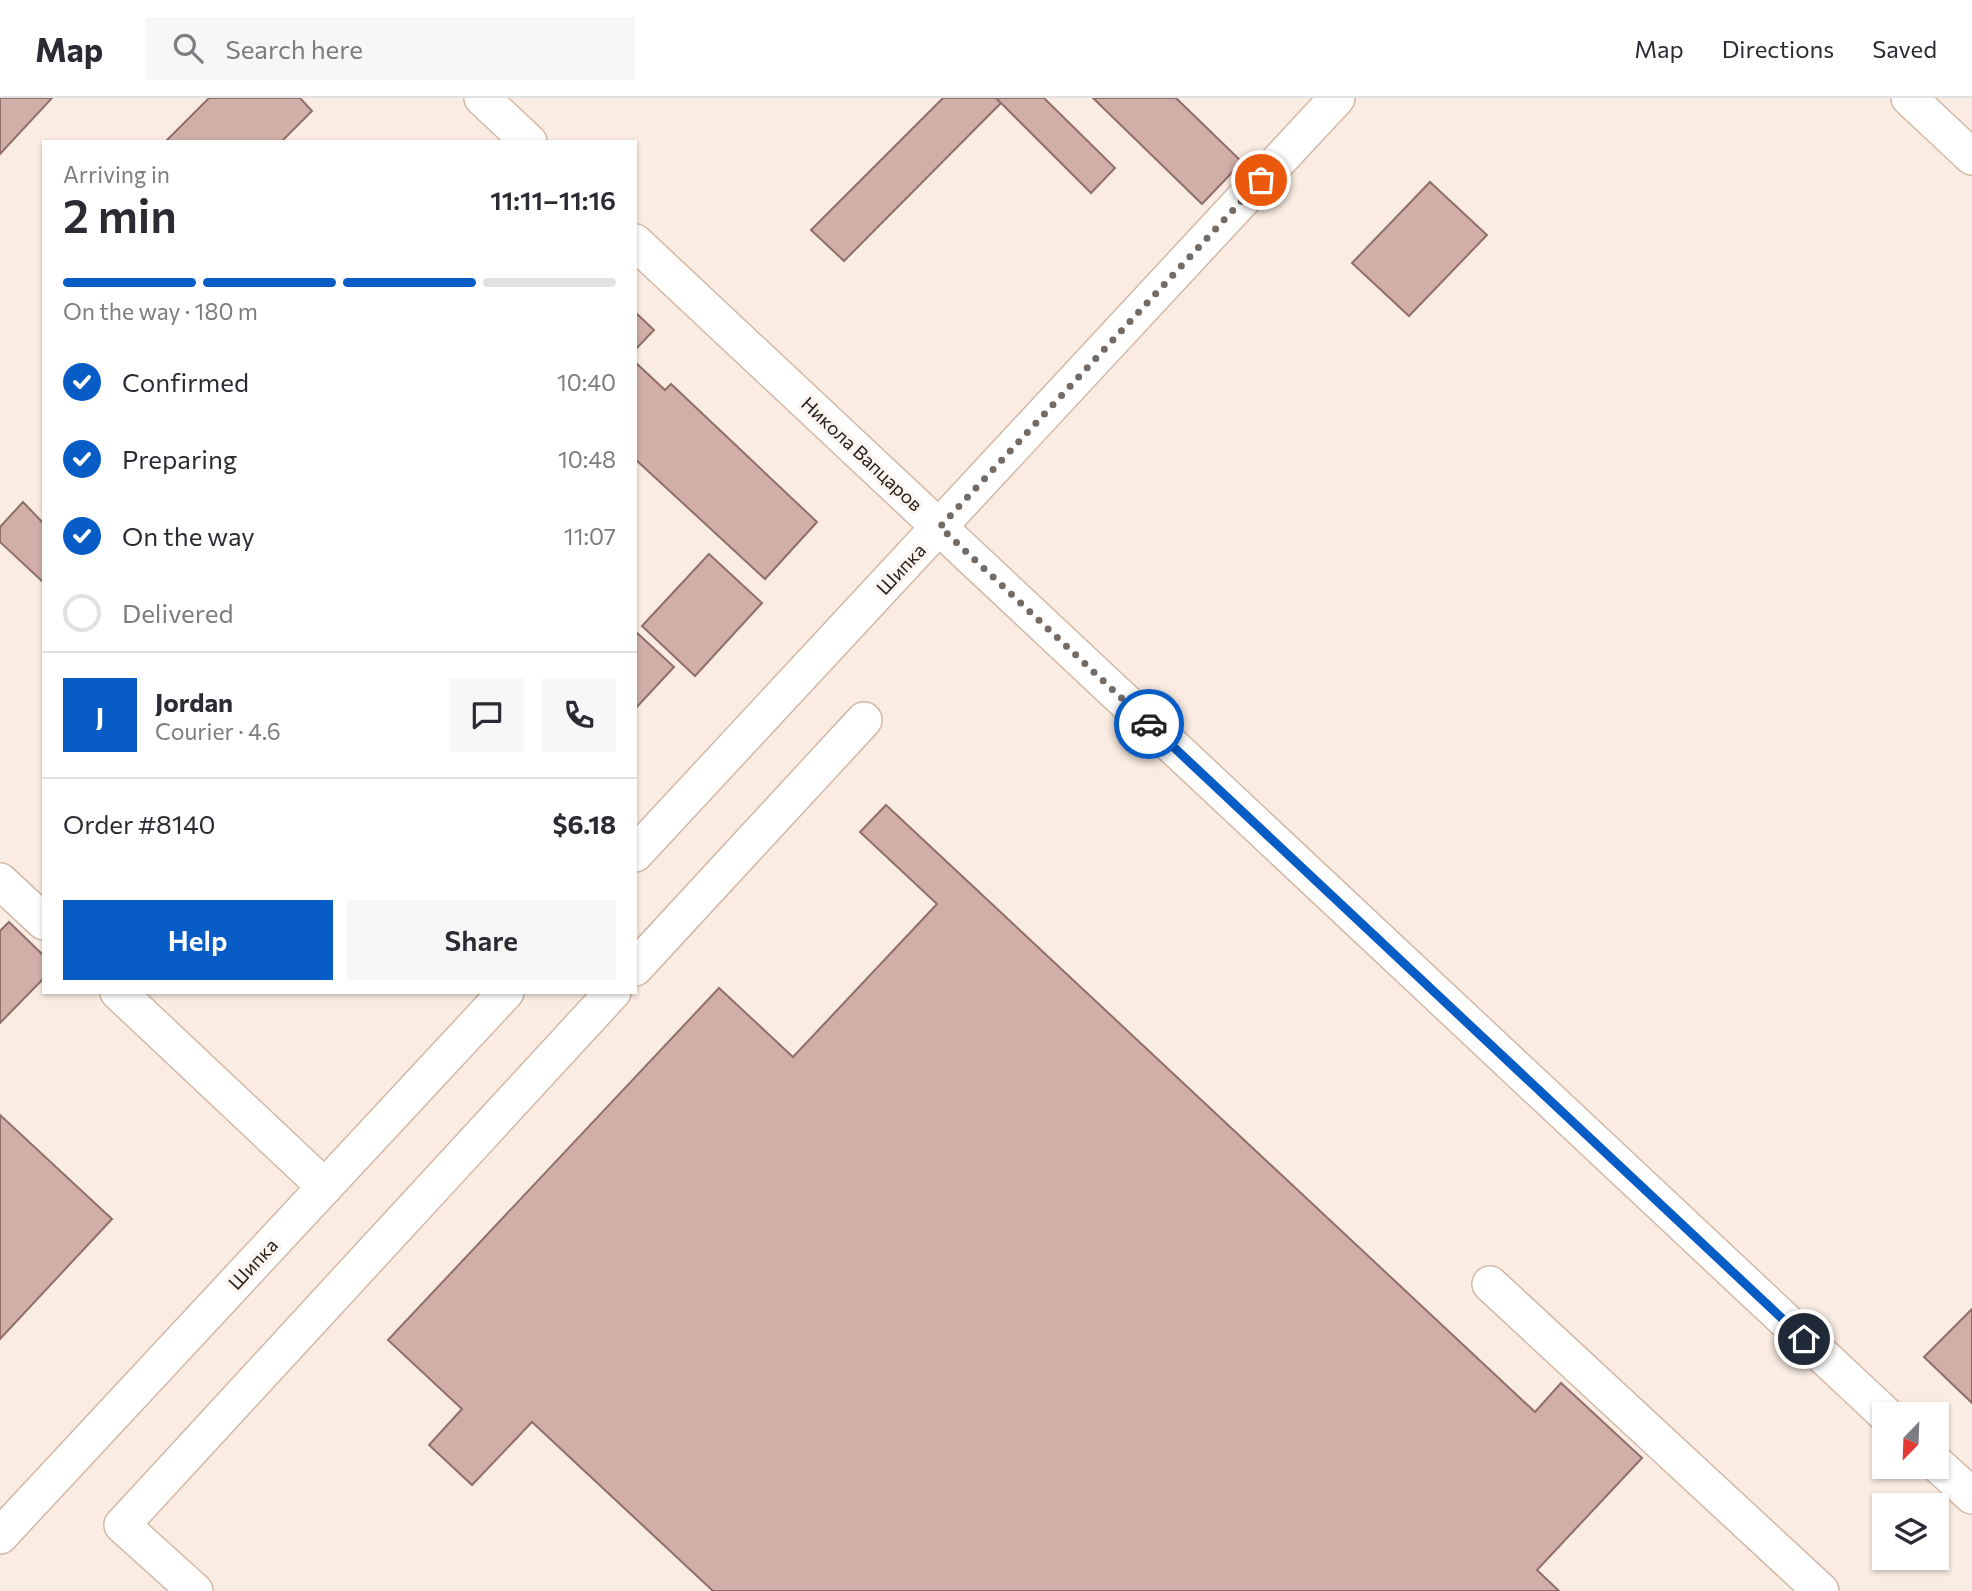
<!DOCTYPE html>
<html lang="en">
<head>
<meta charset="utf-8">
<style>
	body { margin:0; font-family:Commissioner,sans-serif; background:#f7f7f7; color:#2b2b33; height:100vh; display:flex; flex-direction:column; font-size:26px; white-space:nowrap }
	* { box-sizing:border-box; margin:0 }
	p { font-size:23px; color:#7c7c81 }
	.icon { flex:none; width:38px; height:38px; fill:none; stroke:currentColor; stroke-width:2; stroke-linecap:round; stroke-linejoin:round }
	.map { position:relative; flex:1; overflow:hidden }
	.details { position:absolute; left:42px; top:42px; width:595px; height:854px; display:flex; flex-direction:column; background:#fff; border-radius:0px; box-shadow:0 2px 5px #0004 }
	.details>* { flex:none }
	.needle { width:46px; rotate:203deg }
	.tools { position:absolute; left:1872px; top:1304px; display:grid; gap:14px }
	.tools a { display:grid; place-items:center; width:77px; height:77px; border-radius:0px; background:#fff; box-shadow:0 2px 5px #0004; font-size:35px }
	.pin { position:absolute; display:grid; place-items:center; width:60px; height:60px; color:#fff; margin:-30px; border:4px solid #fff; border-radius:50%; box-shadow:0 2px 7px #0007 }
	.courier { position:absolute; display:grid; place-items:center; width:70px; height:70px; margin:-35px; border:5px solid #075cc5; border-radius:50%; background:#fff; color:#222; box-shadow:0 2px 9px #0007 }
	.head em { font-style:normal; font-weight:600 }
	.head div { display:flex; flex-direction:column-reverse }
	.head { display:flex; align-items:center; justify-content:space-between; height:119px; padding:0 21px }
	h1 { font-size:46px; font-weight:600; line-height:52px }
	.bar { display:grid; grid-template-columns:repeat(4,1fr); gap:10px 7px; align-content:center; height:84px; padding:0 21px }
	.bar i { height:9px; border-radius:5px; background:#e1e1e2 }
	.bar .selected { background:#075cc5 }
	.bar p { grid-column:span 4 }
	.line { display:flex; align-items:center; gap:18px; padding:0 21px; border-top:2px solid #e1e1e2 }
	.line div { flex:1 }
	.round { display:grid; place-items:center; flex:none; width:74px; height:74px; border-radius:0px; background:#f7f7f7 }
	ol { padding:0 21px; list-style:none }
	li { display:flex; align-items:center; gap:21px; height:77px }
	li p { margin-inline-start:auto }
	li .icon { padding:7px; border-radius:50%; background:#075cc5; color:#fff; stroke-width:4 }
	li:last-child { color:#7c7c81 }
	li i { width:38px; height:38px; border:4px solid #e1e1e2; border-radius:50% }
	.cta { display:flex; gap:14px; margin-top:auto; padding:14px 21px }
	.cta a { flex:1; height:80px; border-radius:0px; background:#075cc5; color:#fff; font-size:28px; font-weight:600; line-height:80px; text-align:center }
	.cta a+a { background:#f7f7f7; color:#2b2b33 }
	header { display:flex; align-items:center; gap:42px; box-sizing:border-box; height:98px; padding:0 35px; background:#fff; border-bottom:2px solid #e1e1e2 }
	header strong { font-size:33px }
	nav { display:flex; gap:38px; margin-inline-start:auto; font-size:24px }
	.search { width:490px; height:63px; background:#f7f7f7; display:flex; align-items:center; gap:18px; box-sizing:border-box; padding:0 24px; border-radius:0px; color:#7c7c81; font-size:26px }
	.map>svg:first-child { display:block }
</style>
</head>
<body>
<header>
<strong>Map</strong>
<div class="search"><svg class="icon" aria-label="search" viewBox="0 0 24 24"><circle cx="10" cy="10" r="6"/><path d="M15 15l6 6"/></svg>Search here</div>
<nav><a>Map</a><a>Directions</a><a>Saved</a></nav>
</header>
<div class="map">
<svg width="1972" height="1493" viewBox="0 0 1972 1493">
	<rect width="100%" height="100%" fill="#fbf5f1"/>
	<path fill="#faece2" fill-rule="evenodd" d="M0,0H1972V1493H0ZM44,44H635V894H44ZM1885,1316H1937V1368H1885ZM1885,1407H1937V1460H1885Z"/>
	<g fill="#d2aea9" stroke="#8f6f6a" stroke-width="2">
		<polygon points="0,0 52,0 0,56"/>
		<polygon points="209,0 300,0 312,13 281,44 165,44"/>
		<polygon points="943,0 996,0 1001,5 844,163 811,132"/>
		<polygon points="996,0 1044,0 1115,70 1091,95"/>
		<polygon points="1093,0 1176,0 1242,64 1202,106"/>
		<polygon points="1430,84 1487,137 1409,218 1352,165"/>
		<polygon points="635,214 654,232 635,252"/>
		<polygon points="635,264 665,292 671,286 817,424 765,481 635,361"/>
		<polygon points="23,404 44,426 44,485 0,444 0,429"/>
		<polygon points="709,456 762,505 695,578 642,528"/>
		<polygon points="635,533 674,569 635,611"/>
		<polygon points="886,707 1535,1314 1561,1285 1642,1360 1537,1472 1559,1493 713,1493 532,1324 472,1387 429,1347 462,1311 388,1242 719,890 793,959 937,806 860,734"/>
		<polygon points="9,824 44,858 44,880 0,925 0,833"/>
		<polygon points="0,1017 112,1121 0,1241"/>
		<polygon points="1972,1211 1972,1305 1924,1259"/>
	</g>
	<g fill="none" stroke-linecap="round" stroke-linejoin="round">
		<defs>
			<g id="minor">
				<polyline points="482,0 529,44"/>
				<polyline points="1909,0 1972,59"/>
				<polyline points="635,144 1885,1316"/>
				<polyline points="635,756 1337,0"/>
				<polyline points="0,783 44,824"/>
				<polyline points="635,870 864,622"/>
				<polyline points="118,894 325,1089"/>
				<polyline points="1490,1186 1821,1493"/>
				<polyline points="1937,1366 1972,1398"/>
				<polyline points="0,1438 506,894"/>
				<polyline points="195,1493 122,1427 613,894"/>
			</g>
		</defs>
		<use href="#minor" stroke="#d3b8a4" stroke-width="38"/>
		<use href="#minor" stroke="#fff" stroke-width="35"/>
	</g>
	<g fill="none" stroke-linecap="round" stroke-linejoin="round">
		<polyline stroke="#746b65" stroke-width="7" stroke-dasharray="0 12.6" points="1149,626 940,429 1261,82"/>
		<polyline stroke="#075cc5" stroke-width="9" points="1149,626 1804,1241"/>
	</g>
	<g text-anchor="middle" stroke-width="7" stroke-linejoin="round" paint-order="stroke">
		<g font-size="19" fill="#2b2119" stroke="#fbf5f1">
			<text transform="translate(862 356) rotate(43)" y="7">Никола Вапцаров</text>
			<text transform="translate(901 471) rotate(-47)" y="7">Шипка</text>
			<text transform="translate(253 1166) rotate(-47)" y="7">Шипка</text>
		</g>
	</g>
</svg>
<div class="tools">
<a><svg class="needle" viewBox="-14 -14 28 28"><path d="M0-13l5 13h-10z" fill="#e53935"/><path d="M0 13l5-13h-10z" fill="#7c7c81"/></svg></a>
<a><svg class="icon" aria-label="layers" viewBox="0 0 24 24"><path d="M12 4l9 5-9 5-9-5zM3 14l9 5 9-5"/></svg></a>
</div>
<div class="pin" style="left:1261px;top:82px;background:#ea580c"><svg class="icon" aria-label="bag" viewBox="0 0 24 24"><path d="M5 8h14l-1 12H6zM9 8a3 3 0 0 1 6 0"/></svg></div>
<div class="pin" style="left:1804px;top:1241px;background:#1f2937"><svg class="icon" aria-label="home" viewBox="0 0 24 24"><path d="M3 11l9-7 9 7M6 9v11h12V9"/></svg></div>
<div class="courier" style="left:1149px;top:626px"><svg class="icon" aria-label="car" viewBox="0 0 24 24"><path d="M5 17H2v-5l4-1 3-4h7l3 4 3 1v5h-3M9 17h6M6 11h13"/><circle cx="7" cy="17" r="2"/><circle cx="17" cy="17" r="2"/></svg></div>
<section class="details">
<div class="head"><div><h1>2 min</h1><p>Arriving in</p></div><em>11:11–11:16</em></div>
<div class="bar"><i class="selected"></i><i class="selected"></i><i class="selected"></i><i></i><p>On the way · 180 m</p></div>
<ol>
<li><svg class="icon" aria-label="check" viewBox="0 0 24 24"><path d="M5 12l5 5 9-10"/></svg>Confirmed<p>10:40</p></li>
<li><svg class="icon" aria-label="check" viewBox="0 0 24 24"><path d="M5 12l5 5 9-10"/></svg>Preparing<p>10:48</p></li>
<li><svg class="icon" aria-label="check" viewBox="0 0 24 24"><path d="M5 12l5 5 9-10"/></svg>On the way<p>11:07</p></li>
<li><i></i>Delivered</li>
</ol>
<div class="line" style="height:126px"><b class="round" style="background:#075cc5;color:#fff">J</b><div><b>Jordan</b><p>Courier · 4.6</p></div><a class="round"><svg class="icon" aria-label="chat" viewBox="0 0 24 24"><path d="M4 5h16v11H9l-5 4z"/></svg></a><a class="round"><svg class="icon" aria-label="phone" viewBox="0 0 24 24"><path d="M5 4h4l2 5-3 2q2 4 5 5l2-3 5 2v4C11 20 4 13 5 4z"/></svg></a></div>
<div class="line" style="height:91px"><div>Order #8140</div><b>$6.18</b></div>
<div class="cta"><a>Help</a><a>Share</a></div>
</section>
</div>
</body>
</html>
